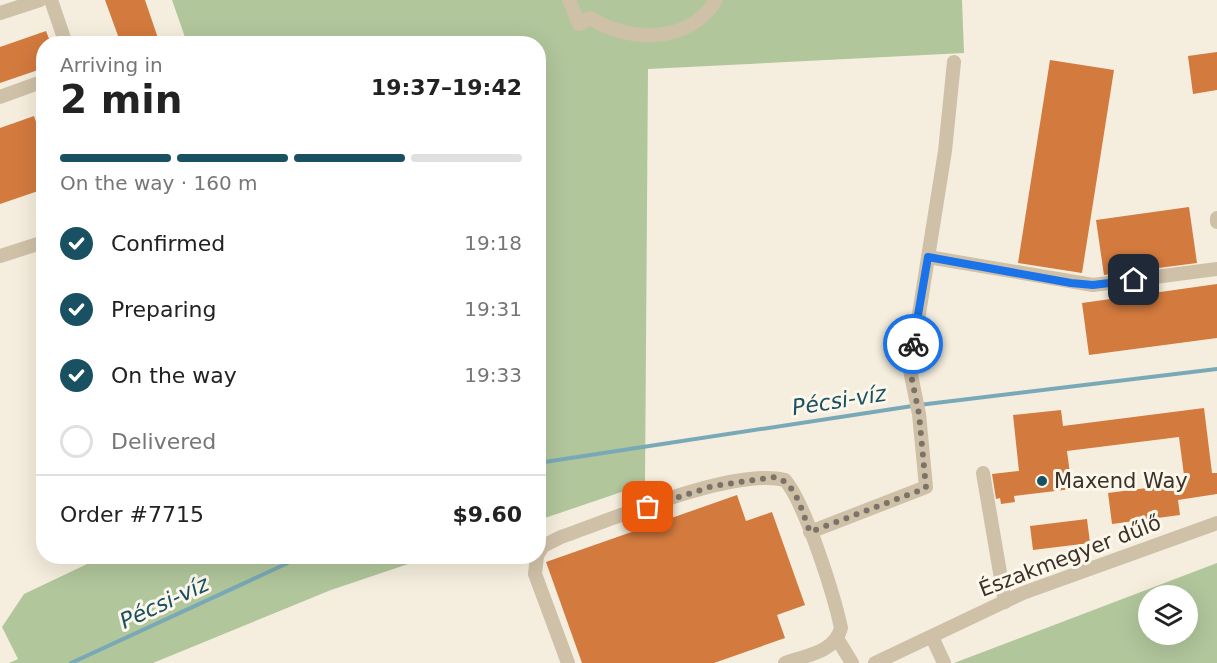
<!DOCTYPE html>
<html lang="en">
<head>
<meta charset="utf-8">
<style>
	body { margin:0; font-family:"DejaVu Sans",sans-serif; background:#f6f6f6; color:#222; height:100vh; display:flex; flex-direction:column; font-size:22px; white-space:nowrap }
	* { box-sizing:border-box; margin:0 }
	p { font-size:20px; color:#767676 }
	.icon { flex:none; width:33px; height:33px; fill:none; stroke:currentColor; stroke-width:2; stroke-linecap:round; stroke-linejoin:round }
	.map { position:relative; flex:1; overflow:hidden }
	.details { position:absolute; left:36px; top:36px; width:510px; height:528px; display:flex; flex-direction:column; background:#fff; border-radius:24px; box-shadow:0 6px 24px #0002 }
	.details>* { flex:none }
	.fabs { position:absolute; left:1138px; top:585px; display:grid; gap:12px }
	.fabs a { display:grid; place-items:center; width:60px; height:60px; border-radius:50%; background:#fff; box-shadow:0 6px 24px #0002; font-size:30px }
	.pin { position:absolute; display:grid; place-items:center; width:51px; height:51px; color:#fff; margin:-26px; border-radius:12px; box-shadow:0 3px 9px #0006 }
	.courier { position:absolute; display:grid; place-items:center; width:60px; height:60px; margin:-30px; border:4px solid #1a73e8; border-radius:50%; background:#fff; color:#222; box-shadow:0 2px 8px #0007 }
	.head em { font-style:normal; font-weight:600 }
	.head div { display:flex; flex-direction:column-reverse }
	.head { display:flex; align-items:center; justify-content:space-between; height:102px; padding:0 24px }
	h1 { font-size:39px; font-weight:600; line-height:45px }
	.bar { display:grid; grid-template-columns:repeat(4,1fr); gap:9px 6px; align-content:center; height:72px; padding:0 24px }
	.bar i { height:8px; border-radius:4px; background:#e0e0e0 }
	.bar .current { background:#195162 }
	.bar p { grid-column:span 4 }
	.line { display:flex; align-items:center; gap:15px; padding:0 24px; border-top:2px solid #e0e0e0 }
	.line div { flex:1 }
	ol { padding:0 24px; list-style:none }
	li { display:flex; align-items:center; gap:18px; height:66px }
	li p { margin-inline-start:auto }
	li .icon { padding:6px; border-radius:50%; background:#195162; color:#fff; stroke-width:4 }
	li:last-child { color:#767676 }
	li i { width:33px; height:33px; border:3px solid #e0e0e0; border-radius:50% }
	.map>svg:first-child { display:block }
</style>
</head>
<body>
<div class="map">
<svg width="1217" height="663" viewBox="0 0 1217 663">
	<rect width="100%" height="100%" fill="#f5eede"/>
	<g fill="#b1c69b" fill-rule="evenodd">
		<polygon points="172,0 962,0 964,53 648,69 645,484 539,520 538,44 187,43"/>
		<polygon points="104,556 429,556 429,557 331,590 153,663 9,663 18,659 2,627 24,594"/>
		<path d="M1217,563V663H954ZM1149,596H1188V634H1149Z"/>
	</g>
	<g fill="none" stroke-linecap="round" stroke-linejoin="round">
		<g stroke="#79a9b6" stroke-width="4">
			<polyline points="538,463 919,405 1217,369"/>
			<polyline points="71,663 303,556"/>
		</g>
	</g>
	<g fill="#d37a3e">
		<polygon points="105,0 145,0 160,44 121,44"/>
		<polygon points="46,31 51,44 44,44 44,68 0,83 0,47"/>
		<polygon points="1217,52 1217,90 1193,94 1188,56"/>
		<polygon points="1050,60 1114,70 1082,273 1018,263"/>
		<polygon points="34,116 44,145 44,189 0,204 0,128"/>
		<polygon points="1189,207 1197,263 1104,275 1096,220"/>
		<polygon points="1217,284 1217,338 1089,355 1082,303"/>
		<polygon points="1204,408 1212,473 1217,473 1217,494 1178,500 1180,515 1112,524 1108,493 1185,483 1179,437 1067,451 1072,489 1014,496 1015,502 1001,504 1000,498 996,499 992,474 1019,471 1013,415 1061,410 1063,426"/>
		<polygon points="737,495 746,521 772,512 805,605 777,615 785,638 714,663 582,663 546,562"/>
		<polygon points="1087,519 1090,543 1033,550 1030,526"/>
	</g>
	<g fill="none" stroke-linecap="round" stroke-linejoin="round">
		<g stroke="#cfc0a8" stroke-width="14">
			<polyline points="51,0 66,44"/>
			<path d="M569,0L579,24L590,18C629,42 688,45 716,0"/>
			<polyline points="0,13 40,0"/>
			<polyline points="0,97 44,81"/>
			<polyline points="1217,218 1217,222"/>
			<polyline points="0,256 44,242"/>
			<polyline points="928,257 1093,285 1217,269"/>
			<polyline points="983,473 1005,602"/>
			<polyline points="810,532 926,487 919,414 910,370 945,151 954,62"/>
			<path d="M538,554L543,546L561,537C613,519 734,467 785,480C805,503 834,595 841,628C835,652 807,655 785,663"/>
			<polyline points="537,556 535,574 568,663"/>
			<polyline points="932,637 944,663"/>
			<polyline points="838,640 852,663"/>
			<polyline points="875,663 1023,593 1217,523"/>
		</g>
	</g>
	<g fill="none" stroke-linecap="round" stroke-linejoin="round">
		<path stroke="#7c7368" stroke-width="6" stroke-dasharray="0 10.8" d="M648,507L713,486L775,477C797,483 802,513 810,532L926,488L919,414L910,370L913,344"/>
		<polyline stroke="#1a73e8" stroke-width="8" points="913,344 928,257 1071,283 1093,285 1134,280"/>
	</g>
	<circle fill="#195162" stroke="#fcf7eb" stroke-width="2" cx="1042" cy="481" r="6"/>
	<g text-anchor="middle" stroke-width="6" stroke-linejoin="round" paint-order="stroke">
		<g font-size="21" fill="#3b3129" stroke="#fcf7eb" text-anchor="start">
			<text x="1054" y="488">Maxend Way</text>
		</g>
		<g font-size="21" fill="#3b3129" stroke="#fcf7eb">
			<text transform="translate(1070 556) rotate(-21)" y="7">Északmegyer dűlő</text>
		</g>
		<g font-size="22" font-style="italic" fill="#195162" stroke="#fcf7eb">
			<text transform="translate(839 400) rotate(-9)" y="8">Pécsi-víz</text>
			<text transform="translate(164 602) rotate(-25)" y="8">Pécsi-víz</text>
		</g>
	</g>
</svg>
<div class="fabs">
<a><svg class="icon" aria-label="layers" viewBox="0 0 24 24"><path d="M12 4l9 5-9 5-9-5zM3 14l9 5 9-5"/></svg></a>
</div>
<div class="pin" style="left:648px;top:507px;background:#ea580c"><svg class="icon" aria-label="bag" viewBox="0 0 24 24"><path d="M5 8h14l-1 12H6zM9 8a3 3 0 0 1 6 0"/></svg></div>
<div class="pin" style="left:1134px;top:280px;background:#1f2937"><svg class="icon" aria-label="home" viewBox="0 0 24 24"><path d="M3 11l9-7 9 7M6 9v11h12V9"/></svg></div>
<div class="courier" style="left:913px;top:344px"><svg class="icon" aria-label="bike" viewBox="0 0 24 24"><circle cx="6" cy="16" r="4"/><circle cx="18" cy="16" r="4"/><path d="M6 16l4-8h5l3 8M10 8l3 8H6M13 5h3"/></svg></div>
<section class="details">
<div class="head"><div><h1>2 min</h1><p>Arriving in</p></div><em>19:37–19:42</em></div>
<div class="bar"><i class="current"></i><i class="current"></i><i class="current"></i><i></i><p>On the way · 160 m</p></div>
<ol>
<li><svg class="icon" aria-label="check" viewBox="0 0 24 24"><path d="M5 12l5 5 9-10"/></svg>Confirmed<p>19:18</p></li>
<li><svg class="icon" aria-label="check" viewBox="0 0 24 24"><path d="M5 12l5 5 9-10"/></svg>Preparing<p>19:31</p></li>
<li><svg class="icon" aria-label="check" viewBox="0 0 24 24"><path d="M5 12l5 5 9-10"/></svg>On the way<p>19:33</p></li>
<li><i></i>Delivered</li>
</ol>
<div class="line" style="height:78px"><div>Order #7715</div><b>$9.60</b></div>
</section>
</div>
</body>
</html>
